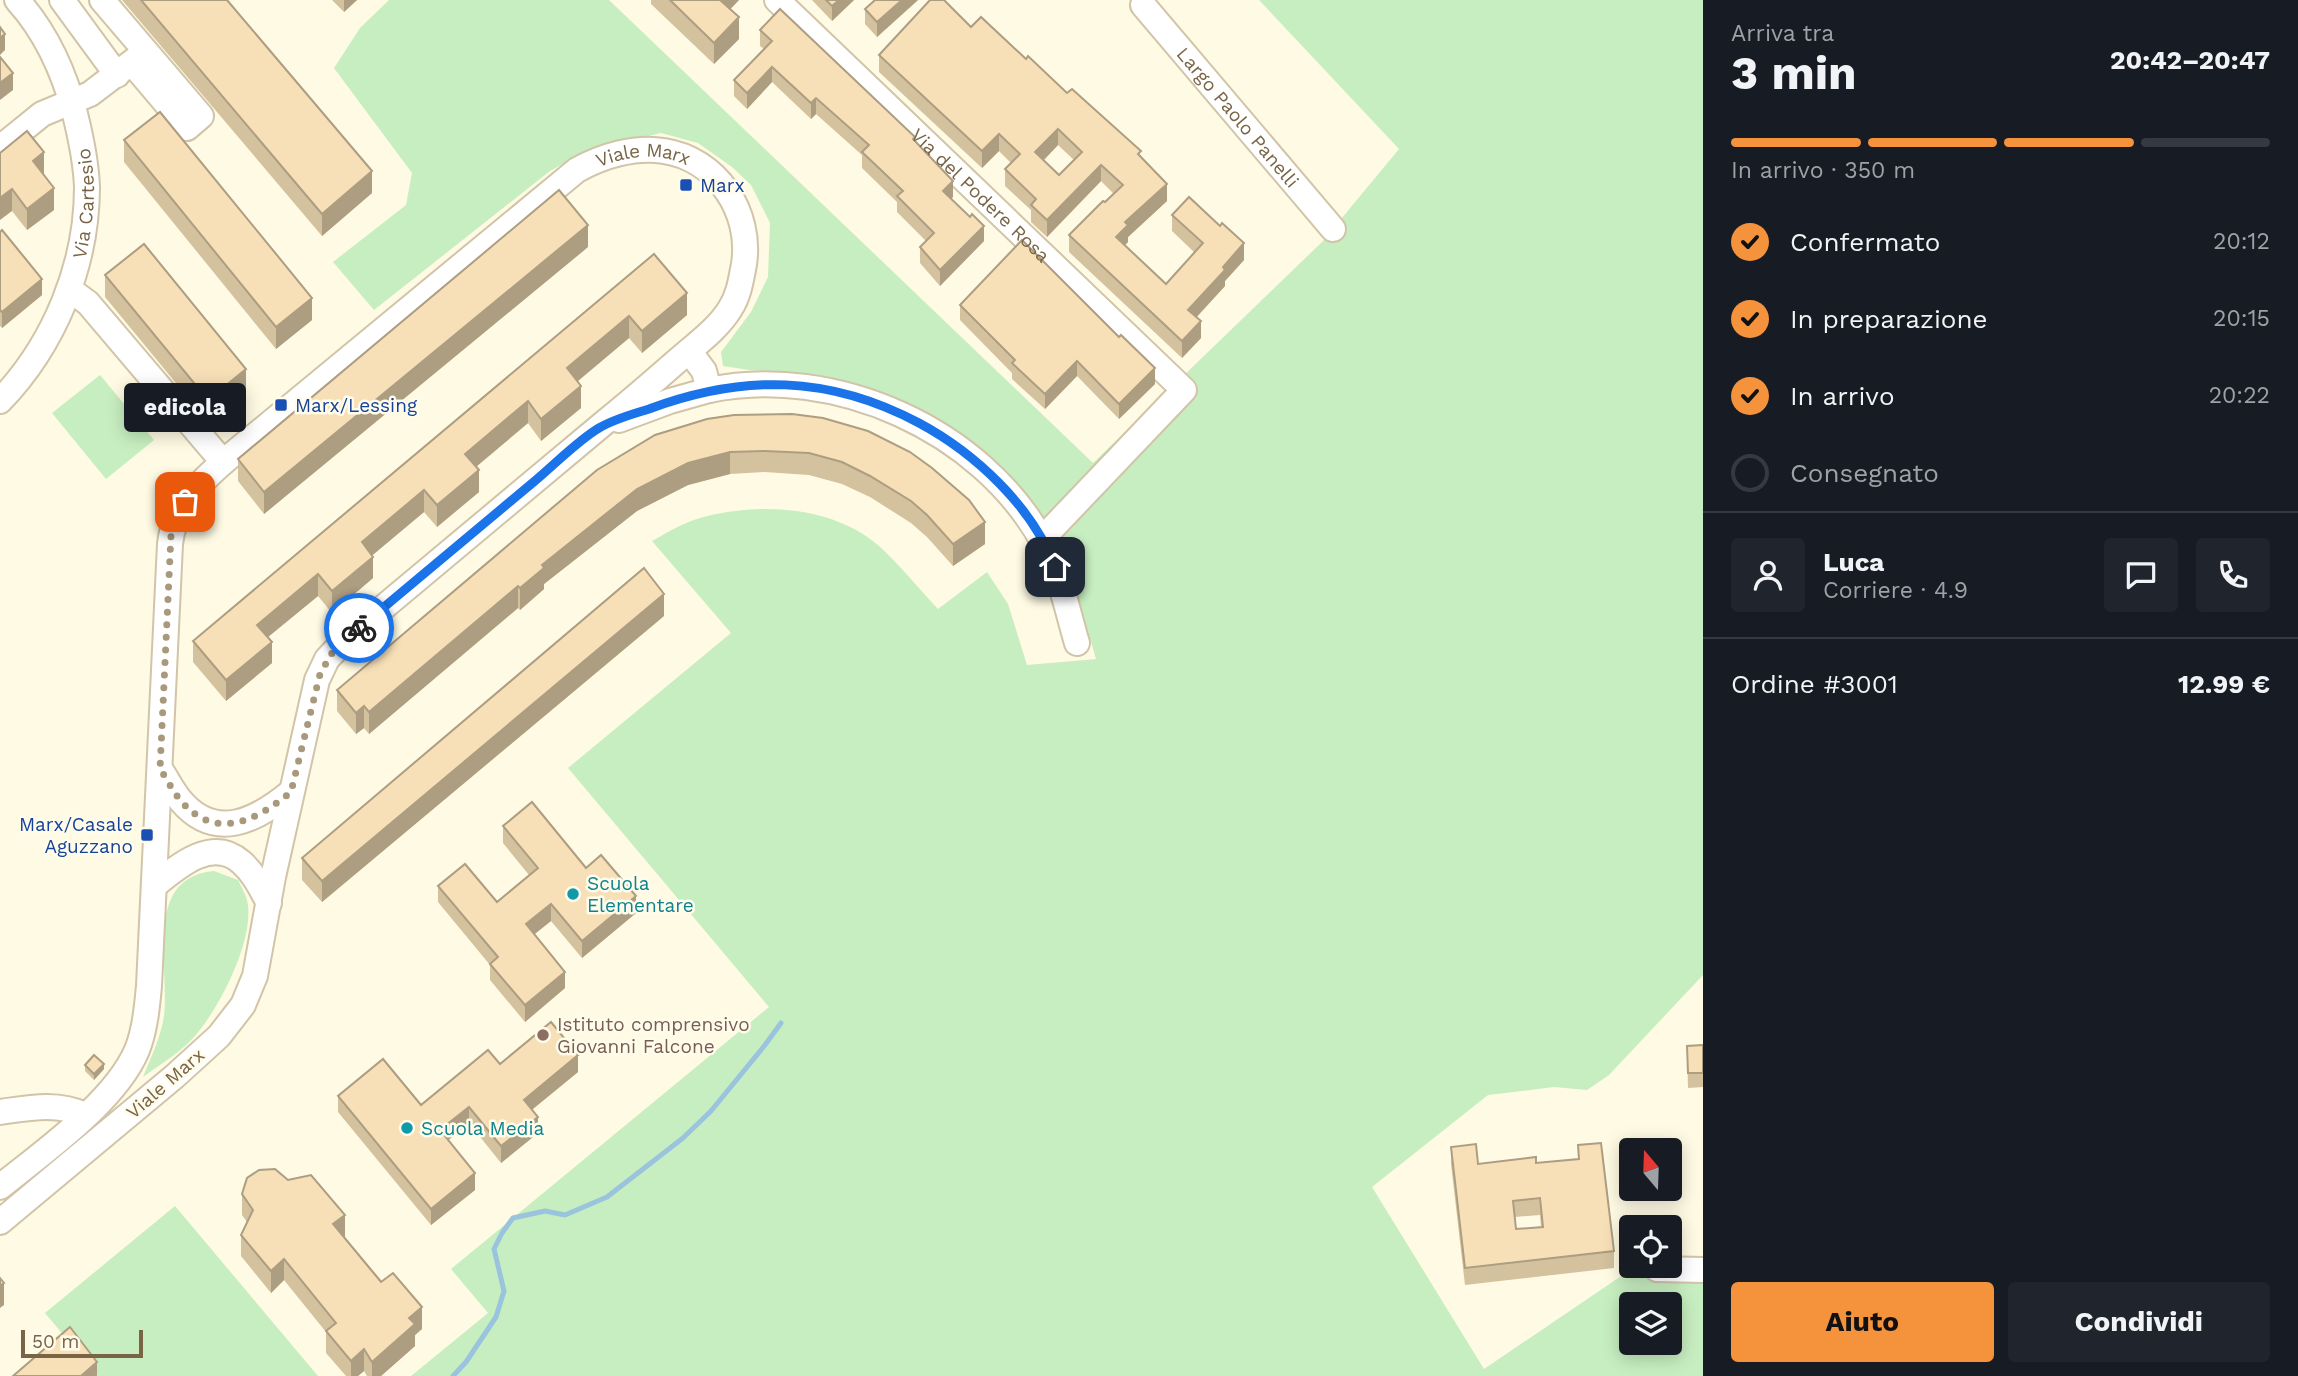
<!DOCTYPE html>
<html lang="it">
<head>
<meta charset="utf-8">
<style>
	body { margin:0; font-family:"Work Sans",sans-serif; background:#20242c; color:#f1f3f6; height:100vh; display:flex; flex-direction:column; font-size:26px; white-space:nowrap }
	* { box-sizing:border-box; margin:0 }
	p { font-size:23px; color:#9ea1a6 }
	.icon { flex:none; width:38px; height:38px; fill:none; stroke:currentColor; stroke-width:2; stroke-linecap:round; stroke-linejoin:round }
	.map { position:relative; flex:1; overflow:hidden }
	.details { display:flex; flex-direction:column; background:#171b24; width:595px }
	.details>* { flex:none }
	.needle { width:46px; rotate:341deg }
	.buttons { position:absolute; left:1619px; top:1138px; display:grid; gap:14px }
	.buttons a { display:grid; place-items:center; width:63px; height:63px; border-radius:7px; background:#171b24; box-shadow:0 4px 18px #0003; font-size:35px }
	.scale { position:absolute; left:21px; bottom:18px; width:122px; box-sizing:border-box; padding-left:7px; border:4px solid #796546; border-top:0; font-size:19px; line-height:24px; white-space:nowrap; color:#796546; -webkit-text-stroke:5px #fffceb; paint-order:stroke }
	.pin { position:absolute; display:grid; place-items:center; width:60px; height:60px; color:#fff; margin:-30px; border-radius:14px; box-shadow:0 4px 10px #0006 }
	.courier { position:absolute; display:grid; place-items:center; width:70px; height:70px; margin:-35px; border:5px solid #1a73e8; border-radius:50%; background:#fff; color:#222; box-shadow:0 2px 9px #0007 }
	.bubble { position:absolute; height:49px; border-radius:7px; background:#171b24; box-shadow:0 4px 18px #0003; font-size:23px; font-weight:700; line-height:49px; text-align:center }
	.overview em { font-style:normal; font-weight:700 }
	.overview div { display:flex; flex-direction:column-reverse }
	.overview { display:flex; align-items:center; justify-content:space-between; height:119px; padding:0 28px }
	h1 { font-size:46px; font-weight:700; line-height:52px }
	.bar { display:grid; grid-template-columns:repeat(4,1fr); gap:10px 7px; align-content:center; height:84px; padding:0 28px }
	.bar i { height:9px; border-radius:5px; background:#363941 }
	.bar .current { background:#f5923c }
	.bar p { grid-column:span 4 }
	.line { display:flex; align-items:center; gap:18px; padding:0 28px; border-top:2px solid #363941 }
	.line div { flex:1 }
	.round { display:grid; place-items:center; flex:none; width:74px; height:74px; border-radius:7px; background:#20242c }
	ol { padding:0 28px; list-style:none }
	li { display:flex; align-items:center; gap:21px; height:77px }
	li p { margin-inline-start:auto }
	li .icon { padding:7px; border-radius:50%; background:#f5923c; color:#111; stroke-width:4 }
	li:last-child { color:#9ea1a6 }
	li i { width:38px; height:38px; border:4px solid #363941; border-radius:50% }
	.cta { display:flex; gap:14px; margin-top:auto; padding:14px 28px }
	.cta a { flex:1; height:80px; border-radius:7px; background:#f5923c; color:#111; font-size:28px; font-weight:700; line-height:80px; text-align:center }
	.cta a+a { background:#20242c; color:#f1f3f6 }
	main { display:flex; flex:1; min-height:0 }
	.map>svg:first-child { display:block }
</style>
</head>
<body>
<main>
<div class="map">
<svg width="1703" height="1376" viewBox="0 0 1703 1376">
	<rect width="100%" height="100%" fill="#fefae3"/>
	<g fill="#c7eec0" fill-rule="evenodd">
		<path d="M389,0H609L1093,463L1322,242L1399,149L1259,0H1703V975L1609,1075L1587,1090L1554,1087L1488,1095L1372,1187L1484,1369L1636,1266L1703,1278V1376H411L488,1313L451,1269L769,1007L568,768L731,633L652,541C668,532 683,523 700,518C757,502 832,505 879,546C900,565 918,588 938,609L987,572L1008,604L1027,665L1096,659L1075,586L1065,562L1038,516L957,431L910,404L858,385L795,372L749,370L723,366L721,352L751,312L768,277L770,223L751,185L732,167L698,143L661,133L588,150L550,171L374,310L333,262L406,205L412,173L334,68L360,28ZM1631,1304H1670V1342H1631Z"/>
		<polygon points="100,375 154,440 106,479 52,413"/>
		<path d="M214,871L238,880C241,886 245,893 247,900C256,938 219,1009 194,1037C180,1053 159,1065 143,1077C151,1057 161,1037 164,1016C170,968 142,877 214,871Z"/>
		<polygon points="175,1206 318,1376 98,1376 45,1313"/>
	</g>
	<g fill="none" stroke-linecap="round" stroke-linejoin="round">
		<polyline stroke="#9ac3dd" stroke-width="5" points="453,1376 466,1362 496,1317 504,1291 494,1249 502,1233 513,1218 545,1211 565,1215 607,1197 683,1138 711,1111 765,1045 781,1023"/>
		<defs>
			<g id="minor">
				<polyline points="62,0 117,75"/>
				<polyline points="102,0 201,116 187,128 132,63"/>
				<path id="s1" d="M777,0L1184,390L1042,539"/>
				<path id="s2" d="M1143,5L1333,229"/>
				<polyline points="0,148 42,114 90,94 144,53"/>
				<polyline points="69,289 88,303 223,462"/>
				<path d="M709,390C834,364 981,429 1043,542C1060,573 1067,609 1077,643"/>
				<path id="s3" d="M0,401C54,345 87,266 87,187C86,163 81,138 75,114C64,72 46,32 17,0"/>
				<polyline points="619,420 670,401 709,390 704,371 689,351"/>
				<path d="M160,769C167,779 173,792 181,801C216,842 257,820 291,792"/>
				<path d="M154,886C177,867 212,836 241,862C254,873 261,889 269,903"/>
				<path d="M0,1112C29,1108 57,1102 85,1115"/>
				<path id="s4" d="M0,1187C43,1152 115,1102 137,1050C145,1030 147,1007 149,986L170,544C174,506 201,481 228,458L577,170C602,156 635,146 664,151C717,159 752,212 744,264C741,280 739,295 730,309C717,330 695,345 677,361C653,382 629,403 604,423C518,494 433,566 348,637L327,659L317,680L273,877L255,976L243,1005L219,1036L175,1076L0,1222"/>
				<polyline points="1657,1269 1703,1270"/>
			</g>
		</defs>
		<use href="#minor" stroke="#d1c4a8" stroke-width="28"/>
		<use href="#minor" stroke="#fff" stroke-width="24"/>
	</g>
	<g fill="#d4c19e" fill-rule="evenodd">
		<polygon points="122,0 227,0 372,193 322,236"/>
		<polygon points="332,0 357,0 344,12"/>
		<polygon points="651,0 739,0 730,9 739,39 714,64 651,4"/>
		<polygon points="812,0 854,0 832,21"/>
		<polygon points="918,0 877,37 865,24 865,9"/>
		<path d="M971,27L1026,59L1141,156L1167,201L1128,237V242L1125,245L1166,284L1195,253L1172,231V215L1244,260L1225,281V286L1197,317L1201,338L1182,358L1069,252V235L1114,194L1101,181L1047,237L1031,222V210L1005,186V169L1011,163L999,151L982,168L879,72V55ZM1058,145L1074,160L1059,175L1044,160Z"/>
		<polygon points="760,30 915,141 953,197 951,199 984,241 940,286 920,263 920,247 926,241 897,212 897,202 862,168 862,155 816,114 811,119 772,82 747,109 734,96 734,80 764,49 760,46"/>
		<polygon points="124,140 312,320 276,349 124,162"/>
		<polygon points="0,153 44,174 54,210 27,230 12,211"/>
		<polygon points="0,232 42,295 2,328 0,326"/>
		<polygon points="588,247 264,514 238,481 238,459"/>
		<polygon points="654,254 687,315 642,353 629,338 577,382 581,408 541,441 528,423 476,467 479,492 437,527 424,512 372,555 373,578 332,613 318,596 268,637 272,663 226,701 193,662 193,641"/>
		<polygon points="105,275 246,391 208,422 105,297"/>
		<polygon points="960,305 1155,384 1119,419 1077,376 1045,409 1012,379 1012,373 960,320"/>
		<polygon points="792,414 985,544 953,566 927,537 911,523 870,497 842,484 809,475 765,472 730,474 688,485 637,511 544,584 544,589 520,610 518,608 369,734 364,728 356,734 337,711 337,690"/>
		<polygon points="664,616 322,902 302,880 302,858"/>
		<polygon points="503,826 586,868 636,913 582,958 551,921 534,934 565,988 525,1022 490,980 490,965 438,902 438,886 497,902 529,875 503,843"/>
		<polygon points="1703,1045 1703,1087 1688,1088 1687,1046"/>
		<polygon points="500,1064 578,1072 532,1110 538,1133 501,1163 469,1123 448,1140 475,1190 431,1225 338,1112 338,1096 421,1105"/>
		<polygon points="85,1065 104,1069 94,1080 85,1071"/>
		<path d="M1578,1145L1614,1251V1268L1465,1285L1451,1164V1147L1478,1164L1536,1163L1578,1159ZM1540,1215L1541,1227L1516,1229L1515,1217Z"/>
		<polygon points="242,1194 345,1237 422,1329 415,1335 415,1346 381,1376 367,1376 364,1371 358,1376 346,1376 326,1353 326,1332 284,1280 271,1293 241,1256 241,1235 247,1222 242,1215"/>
	</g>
	<g fill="#ad9d81">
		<polygon points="344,0 357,0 344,12"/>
		<polygon points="719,0 739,0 719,21"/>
		<polygon points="839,0 854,0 832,21 832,6"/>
		<polygon points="902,0 918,0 877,37 877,22"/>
		<polygon points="739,17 739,39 714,64 714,43"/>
		<polygon points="5,34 5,50 0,55 0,38"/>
		<polygon points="772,67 772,82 747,109 747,93"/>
		<polygon points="13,73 13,90 0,100 0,83"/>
		<polygon points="816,98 816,114 811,119 811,103"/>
		<polygon points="1058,129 1058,145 1035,169 1035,152"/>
		<polygon points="999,134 999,151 982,168 982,151"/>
		<polygon points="44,152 44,174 33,183 33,161"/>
		<polygon points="1101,165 1101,181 1047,237 1047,220"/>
		<polygon points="372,171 372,193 322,236 322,214"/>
		<polygon points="953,181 953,197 943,207 943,191"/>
		<polygon points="1167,184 1167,201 1128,237 1128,242 1116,254 1116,237 1125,222"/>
		<polygon points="54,188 54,210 27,230 27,209"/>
		<polygon points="12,189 12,211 0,220 0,198"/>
		<polygon points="588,225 588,247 264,514 264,492"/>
		<polygon points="984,226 984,241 940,286 940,270"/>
		<polygon points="1244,243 1244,260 1225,281 1225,286 1188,326 1188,310 1223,267"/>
		<polygon points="42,279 42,295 2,328 2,312"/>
		<polygon points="687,293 687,315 642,353 642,331"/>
		<polygon points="312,298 312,320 276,349 276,327"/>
		<polygon points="629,316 629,338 567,390 567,368"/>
		<polygon points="1201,321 1201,338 1182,358 1182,341"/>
		<polygon points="1077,361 1077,376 1045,409 1045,394"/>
		<polygon points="1155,368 1155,384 1119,419 1119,404"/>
		<polygon points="246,369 246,391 208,422 208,400"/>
		<polygon points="581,386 581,408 541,441 541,419"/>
		<polygon points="528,401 528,423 465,476 465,454"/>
		<polygon points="730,452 730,474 688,485 637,511 544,584 544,589 520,610 520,588 542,565 637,489 688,463"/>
		<polygon points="479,470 479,492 437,527 437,505"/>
		<polygon points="424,490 424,512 362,564 362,542"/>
		<polygon points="985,522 985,544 953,566 953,544"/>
		<polygon points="373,557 373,578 332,613 332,591"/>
		<polygon points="318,574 318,596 257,646 257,625"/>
		<polygon points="518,586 518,608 369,734 369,712"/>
		<polygon points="664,594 664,616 322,902 322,881"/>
		<polygon points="272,642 272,663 226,701 226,680"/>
		<polygon points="364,706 364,728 356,734 356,713"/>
		<polygon points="636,896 636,913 582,958 582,941"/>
		<polygon points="551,904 551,921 526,941 526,924"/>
		<polygon points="565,972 565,988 525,1022 525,1005"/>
		<polygon points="578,1055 578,1072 524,1116 524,1100"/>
		<polygon points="104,1064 104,1069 94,1080 94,1074"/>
		<polygon points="469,1107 469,1123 440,1147 440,1130"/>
		<polygon points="538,1117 538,1133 501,1163 501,1146"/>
		<polygon points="475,1173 475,1190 431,1225 431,1209"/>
		<polygon points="345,1215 345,1237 333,1246 333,1224"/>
		<polygon points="284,1259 284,1280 271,1293 271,1271"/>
		<polygon points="4,1283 4,1305 0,1308 0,1286"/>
		<polygon points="422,1307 422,1329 415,1335 415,1346 381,1376 372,1376 372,1362 409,1318"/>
		<polygon points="364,1349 364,1371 358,1376 351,1376 351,1361"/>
		<polygon points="97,1362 97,1376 81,1376"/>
	</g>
	<g fill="#f7e0b8" stroke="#ad9d81" stroke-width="2" fill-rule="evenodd">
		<polygon points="141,0 227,0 372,171 322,214"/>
		<polygon points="670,0 720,0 739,17 714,43"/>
		<polygon points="826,0 839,0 832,6"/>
		<polygon points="875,0 902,0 877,22 865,9"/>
		<path d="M930,0H944L971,27L981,17L1026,59L1028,56L1067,93L1072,89L1141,151L1138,154L1167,184L1125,222L1128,225L1116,237L1166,284L1203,243L1172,215L1189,197L1220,226L1222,223L1244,243L1223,267L1225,270L1188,310L1201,321L1182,341L1069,235L1103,201L1105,202L1123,185L1101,165L1047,220L1031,205L1036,199L1005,169L1020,154L999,134L982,151L879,55ZM1058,129L1082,152L1059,175L1035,152Z"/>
		<polygon points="780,9 915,137 913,139 953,181 943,191 970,217 972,214 984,226 940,270 920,247 934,233 897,196 903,191 862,152 869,145 816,98 811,103 772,67 747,93 734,80 772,41 760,30"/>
		<polygon points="0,27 5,34 0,38"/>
		<polygon points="0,57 13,73 0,83"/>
		<polygon points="160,112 312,298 276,327 124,140"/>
		<polygon points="27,131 44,152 33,161 54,188 27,209 12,189 0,198 0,153"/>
		<polygon points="559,190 588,225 264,492 238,459"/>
		<polygon points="2,230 42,279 2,312 0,310 0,232"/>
		<polygon points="1022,240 1119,337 1121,335 1155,368 1119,404 1077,361 1045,394 1012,363 1015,360 960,305"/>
		<polygon points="144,244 246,369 208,400 105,275"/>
		<polygon points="654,254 687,293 642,331 629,316 567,368 581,386 541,419 528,401 465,454 479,470 437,505 424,490 362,542 373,557 332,591 318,574 257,625 272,642 226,680 193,641"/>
		<polygon points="792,414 823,418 868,431 910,452 932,468 969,500 985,522 953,544 927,515 911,501 870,476 842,462 809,453 765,451 730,452 688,463 637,489 542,565 544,568 520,588 518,586 369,712 364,706 356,713 337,690 597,470 655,435 707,419 734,415"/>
		<polygon points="644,568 664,594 322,881 302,858"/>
		<polygon points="532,802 586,868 601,855 636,896 582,941 551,904 526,924 565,972 525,1005 490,964 498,957 438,886 465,864 497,902 538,868 503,826"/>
		<polygon points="551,1022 578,1055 524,1100 538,1117 501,1146 469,1107 440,1130 475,1173 431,1209 338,1096 383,1059 421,1105 488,1050 500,1064"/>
		<polygon points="1703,1045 1703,1073 1688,1073 1687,1046"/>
		<polygon points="94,1055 104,1064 94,1074 85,1065"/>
		<path d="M1601,1143L1614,1251L1465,1268L1451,1147L1476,1144L1478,1164L1536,1157V1163L1579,1159L1578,1145ZM1540,1198L1543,1227L1516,1229L1513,1201Z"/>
		<polygon points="275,1169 288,1180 311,1175 345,1215 333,1224 381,1282 393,1273 422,1307 409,1318 415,1324 372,1362 364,1349 351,1361 326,1331 336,1323 284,1259 271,1271 241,1235 253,1210 242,1194 247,1178 259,1170"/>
		<polygon points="0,1278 4,1283 0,1286"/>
		<polygon points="70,1327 97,1362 81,1376 13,1376"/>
	</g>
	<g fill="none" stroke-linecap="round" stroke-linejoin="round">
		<path stroke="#a8997d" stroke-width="7" stroke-dasharray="0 12.6" d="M185,502L177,515L171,535L160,769C167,779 173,792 181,801C216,842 257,820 291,792L320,674L332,653L359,628"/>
		<path stroke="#1a73e8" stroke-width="9" d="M359,628C416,580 473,533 530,485C550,469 578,440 599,428C614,419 633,414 649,409C743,374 829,375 919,423C975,453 1033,507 1055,567"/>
	</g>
	<g fill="#1a4fb4" stroke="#fffceb" stroke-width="2.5">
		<rect x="679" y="178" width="14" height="14" rx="3.5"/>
		<rect x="274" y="398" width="14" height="14" rx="3.5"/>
		<rect x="140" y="828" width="14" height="14" rx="3.5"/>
	</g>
	<g fill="#0f9aa8" stroke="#fffceb" stroke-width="2.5">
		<circle cx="573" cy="894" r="7"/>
		<circle cx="407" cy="1128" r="7"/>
	</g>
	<circle fill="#8d6e63" stroke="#fffceb" stroke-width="2.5" cx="543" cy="1035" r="7"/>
	<g text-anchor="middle" stroke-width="5" stroke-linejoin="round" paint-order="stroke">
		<g font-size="19" fill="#796546" stroke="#fffceb">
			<text dy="7" stroke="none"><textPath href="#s2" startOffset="147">Largo Paolo Panelli</textPath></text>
			<text dy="7" stroke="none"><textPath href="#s4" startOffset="1332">Viale Marx</textPath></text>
			<text dy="7" stroke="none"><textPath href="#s1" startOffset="282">Via del Podere Rosa</textPath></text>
			<text dy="7" stroke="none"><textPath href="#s3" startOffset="220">Via Cartesio</textPath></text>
			<text transform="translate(165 1083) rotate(-41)" y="7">Viale Marx</text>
		</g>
		<g font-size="19" fill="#164399" stroke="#fffceb" text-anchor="start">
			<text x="700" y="192">Marx</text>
			<text x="295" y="412">Marx/Lessing</text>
			<text x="133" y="831" text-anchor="end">Marx/Casale<tspan x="133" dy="22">Aguzzano</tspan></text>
		</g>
		<g font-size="19" fill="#0d838f" stroke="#fffceb" text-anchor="start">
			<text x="587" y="890">Scuola<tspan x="587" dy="22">Elementare</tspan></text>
			<text x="421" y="1135">Scuola Media</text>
		</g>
		<g font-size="19" fill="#785e54" stroke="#fffceb" text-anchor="start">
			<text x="557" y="1031">Istituto comprensivo<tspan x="557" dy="22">Giovanni Falcone</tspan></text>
		</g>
	</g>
</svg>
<div class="buttons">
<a><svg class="needle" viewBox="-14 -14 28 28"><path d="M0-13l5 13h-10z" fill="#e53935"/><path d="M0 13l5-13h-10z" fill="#9ea1a6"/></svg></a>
<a><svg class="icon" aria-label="locate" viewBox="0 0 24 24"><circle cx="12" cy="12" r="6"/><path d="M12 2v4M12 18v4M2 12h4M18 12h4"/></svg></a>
<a><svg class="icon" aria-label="layers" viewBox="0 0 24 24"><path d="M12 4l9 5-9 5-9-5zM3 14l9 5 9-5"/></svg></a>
</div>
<div class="scale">50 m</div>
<div class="pin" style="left:185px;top:502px;background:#ea580c"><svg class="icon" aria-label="bag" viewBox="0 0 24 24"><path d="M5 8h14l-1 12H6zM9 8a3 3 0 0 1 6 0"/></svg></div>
<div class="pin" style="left:1055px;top:567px;background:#1f2937"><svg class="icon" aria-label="home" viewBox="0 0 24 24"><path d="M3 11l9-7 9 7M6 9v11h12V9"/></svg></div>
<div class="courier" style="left:359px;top:628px"><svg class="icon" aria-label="bike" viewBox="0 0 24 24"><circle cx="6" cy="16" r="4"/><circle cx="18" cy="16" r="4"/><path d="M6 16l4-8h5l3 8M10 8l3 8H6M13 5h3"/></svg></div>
<div class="bubble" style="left:124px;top:383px;width:122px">edicola</div>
</div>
<section class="details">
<div class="overview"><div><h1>3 min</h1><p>Arriva tra</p></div><em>20:42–20:47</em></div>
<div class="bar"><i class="current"></i><i class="current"></i><i class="current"></i><i></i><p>In arrivo · 350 m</p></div>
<ol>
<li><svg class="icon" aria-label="check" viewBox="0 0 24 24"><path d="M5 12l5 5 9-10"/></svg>Confermato<p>20:12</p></li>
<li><svg class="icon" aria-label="check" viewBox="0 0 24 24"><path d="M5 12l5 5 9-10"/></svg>In preparazione<p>20:15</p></li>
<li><svg class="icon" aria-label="check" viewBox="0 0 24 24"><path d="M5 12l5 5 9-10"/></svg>In arrivo<p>20:22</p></li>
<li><i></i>Consegnato</li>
</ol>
<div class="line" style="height:126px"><a class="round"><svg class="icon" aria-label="person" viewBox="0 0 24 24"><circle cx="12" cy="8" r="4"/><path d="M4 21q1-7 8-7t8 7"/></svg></a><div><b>Luca</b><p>Corriere · 4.9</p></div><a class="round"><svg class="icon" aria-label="chat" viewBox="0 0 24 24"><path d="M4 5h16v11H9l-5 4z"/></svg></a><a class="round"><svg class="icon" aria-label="phone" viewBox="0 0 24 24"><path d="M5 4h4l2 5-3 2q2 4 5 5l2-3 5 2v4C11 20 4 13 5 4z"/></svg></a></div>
<div class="line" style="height:91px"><div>Ordine #3001</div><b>12.99 €</b></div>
<div class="cta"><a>Aiuto</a><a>Condividi</a></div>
</section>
</main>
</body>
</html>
